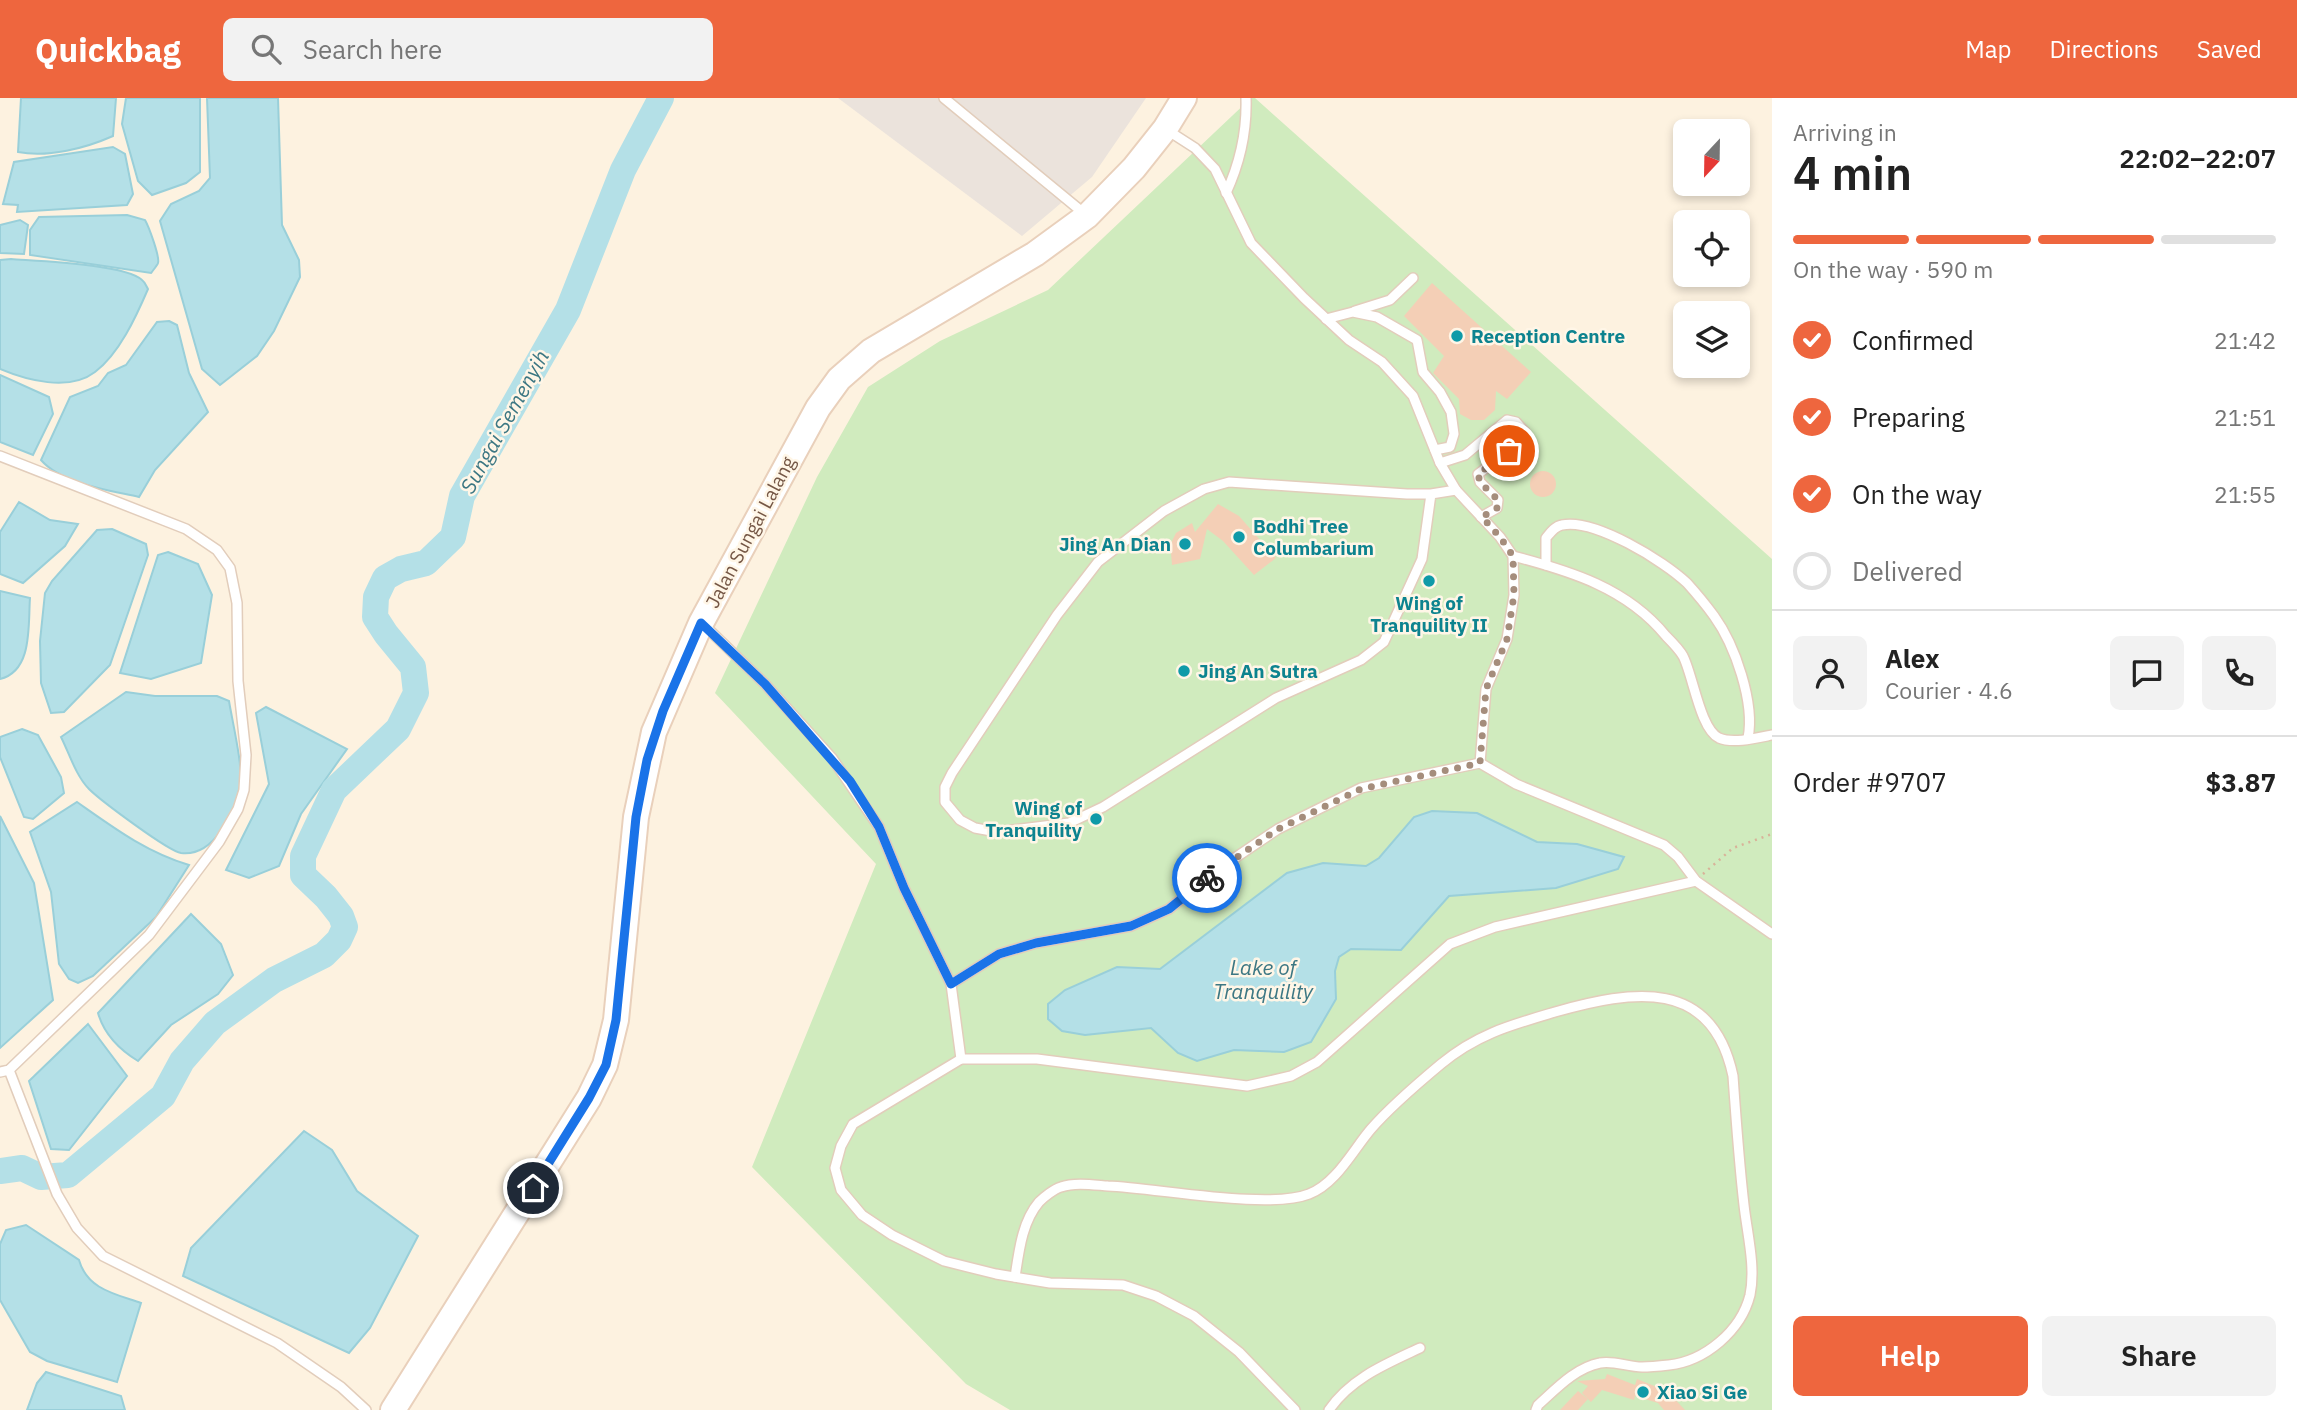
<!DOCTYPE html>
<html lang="en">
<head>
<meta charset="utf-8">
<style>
	body { margin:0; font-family:"IBM Plex Sans",sans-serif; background:#f2f2f2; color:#222; height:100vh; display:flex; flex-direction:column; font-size:26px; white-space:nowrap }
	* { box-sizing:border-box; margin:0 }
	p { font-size:23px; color:#767676 }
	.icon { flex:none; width:38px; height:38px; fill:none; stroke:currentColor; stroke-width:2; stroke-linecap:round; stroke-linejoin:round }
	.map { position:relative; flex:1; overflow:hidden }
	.drawer { display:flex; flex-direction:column; background:#fff; width:525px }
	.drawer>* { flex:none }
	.needle { width:46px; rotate:202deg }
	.tools { position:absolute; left:1673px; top:21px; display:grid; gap:14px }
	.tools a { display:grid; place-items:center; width:77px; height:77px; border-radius:10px; background:#fff; box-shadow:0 4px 10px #0003; font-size:35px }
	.pin { position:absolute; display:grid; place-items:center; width:60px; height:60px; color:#fff; margin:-30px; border:4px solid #fff; border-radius:50%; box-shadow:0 2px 7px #0007 }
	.courier { position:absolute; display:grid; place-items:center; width:70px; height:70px; margin:-35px; border:5px solid #1a73e8; border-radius:50%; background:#fff; color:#222; box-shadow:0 2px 9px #0007 }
	.summary em { font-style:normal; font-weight:600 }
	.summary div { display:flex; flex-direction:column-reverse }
	.summary { display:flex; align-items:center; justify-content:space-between; height:119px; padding:0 21px }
	h1 { font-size:46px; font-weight:600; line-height:52px }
	.bar { display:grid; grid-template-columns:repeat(4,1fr); gap:10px 7px; align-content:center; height:84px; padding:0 21px }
	.bar i { height:9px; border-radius:5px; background:#e0e0e0 }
	.bar .current { background:#ee663e }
	.bar p { grid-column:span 4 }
	.line { display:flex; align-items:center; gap:18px; padding:0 21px; border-top:2px solid #e0e0e0 }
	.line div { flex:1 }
	.round { display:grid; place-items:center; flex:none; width:74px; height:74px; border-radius:10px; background:#f2f2f2 }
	ol { padding:0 21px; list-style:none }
	li { display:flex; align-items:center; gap:21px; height:77px }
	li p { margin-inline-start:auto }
	li .icon { padding:7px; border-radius:50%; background:#ee663e; color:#fff; stroke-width:4 }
	li:last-child { color:#767676 }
	li i { width:38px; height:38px; border:4px solid #e0e0e0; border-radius:50% }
	.action { display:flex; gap:14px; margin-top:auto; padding:14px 21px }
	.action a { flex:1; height:80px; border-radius:10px; background:#ee663e; color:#fff; font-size:28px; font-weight:600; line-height:80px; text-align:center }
	.action a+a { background:#f2f2f2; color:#222 }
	header { display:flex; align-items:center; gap:42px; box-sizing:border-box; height:98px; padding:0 35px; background:#ee663e; color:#fff }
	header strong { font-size:33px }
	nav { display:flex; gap:38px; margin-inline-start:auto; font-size:24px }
	.search { width:490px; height:63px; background:#f2f2f2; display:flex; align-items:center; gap:18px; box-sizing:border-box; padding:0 24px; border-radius:10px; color:#767676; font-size:26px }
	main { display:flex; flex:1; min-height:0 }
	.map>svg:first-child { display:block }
</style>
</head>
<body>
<header>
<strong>Quickbag</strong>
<div class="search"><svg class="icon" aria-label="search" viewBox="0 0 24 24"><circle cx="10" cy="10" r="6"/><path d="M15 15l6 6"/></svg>Search here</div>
<nav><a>Map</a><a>Directions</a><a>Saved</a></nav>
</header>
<main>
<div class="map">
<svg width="1772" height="1312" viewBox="0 0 1772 1312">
	<rect width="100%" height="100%" fill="#fdf2e0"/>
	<polygon fill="#ebe3dc" points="838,0 1146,0 1092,79 1022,138"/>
	<polygon fill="#d0ebbe" points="1251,0 1255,0 1772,461 1772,1312 1010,1312 966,1286 752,1069 876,766 715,595 817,379 868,289 940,243 1048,192"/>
	<g fill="#b4e0e7" stroke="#99cfd9" stroke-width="2">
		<path d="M21,0H116L113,38C86,50 48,60 18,54Z"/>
		<polygon points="126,0 200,0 200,74 186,85 152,97 138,83 122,26"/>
		<polygon points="207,0 278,0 282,127 299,162 300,179 274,233 257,258 220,287 202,271 160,123 171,106 199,93 210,80"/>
		<polygon points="113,49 125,56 133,96 127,107 17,114 18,107 3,106 14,64"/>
		<path d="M127,117L145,122C149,129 160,159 158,165C158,166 152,174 151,175L30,157V132L39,119Z"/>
		<polygon points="20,122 28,127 24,156 0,155 0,127"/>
		<path d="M11,161C36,163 126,166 142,182C145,184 146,188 148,191C136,219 119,256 95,274C69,294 26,282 0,271V162Z"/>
		<path d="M169,223L177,227L189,275L208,314L155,372L139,399C108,392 62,386 41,362L70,299L98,288L108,275L126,267L157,224Z"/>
		<polygon points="0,277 49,299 53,316 33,357 0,344"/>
		<polygon points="19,404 50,422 78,426 65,448 23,485 0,476 0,434"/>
		<polygon points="112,431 146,446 148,457 110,567 64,614 51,615 41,585 40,543 45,495 52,483 97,432"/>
		<polygon points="168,454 198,466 212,497 201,565 151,581 120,575 158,457"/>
		<path d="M0,493L30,500C28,527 33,573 0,581Z"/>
		<path d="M126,594L155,598H217L229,603C232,622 244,672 240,688C235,715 214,759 181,755C168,753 100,702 89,691C76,678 69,655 61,639Z"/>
		<polygon points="266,609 347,651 301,716 279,768 249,780 226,772 269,686 256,615"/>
		<polygon points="22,631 38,637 61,679 64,695 33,721 24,719 0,659 0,639"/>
		<path d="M77,704C114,730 146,754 189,767L156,819L93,878L78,885L69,881L59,866L51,794L30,734Z"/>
		<polygon points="1432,713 1477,715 1537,744 1577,746 1624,759 1618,771 1556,790 1449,798 1401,852 1351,851 1339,859 1335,873 1336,901 1311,944 1284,954 1234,952 1197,963 1178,955 1151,930 1085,937 1062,933 1048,921 1048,906 1065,892 1117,869 1160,871 1287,775 1323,765 1366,768 1379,760 1414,719"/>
		<polygon points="0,718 34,785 53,902 0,950"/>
		<path d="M191,816L221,846L233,877L218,896L171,927L138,963C120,952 104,936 98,915Z"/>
		<polygon points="88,926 127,978 69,1052 51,1051 29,983"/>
		<polygon points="304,1033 332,1052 357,1093 418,1138 370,1230 349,1255 183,1178 191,1150"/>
		<path d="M26,1127L79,1162C87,1191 115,1196 141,1205L117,1284L47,1263L30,1254L0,1202V1146L6,1132Z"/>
		<polygon points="46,1274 121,1298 125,1312 27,1312 37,1285"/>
	</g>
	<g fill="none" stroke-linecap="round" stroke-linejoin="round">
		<polyline stroke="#b4e0e7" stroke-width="26" points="0,1073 22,1070 41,1079 68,1077 163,998 182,963 215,925 274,882 324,857 339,842 345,829 341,818 326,799 303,777 303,758 334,692 398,631 416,595 413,569 386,536 375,519 376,499 385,480 401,471 426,465 453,439 462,398 568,212 623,72 661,0"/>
	</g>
	<g fill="#f4cfb6">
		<polygon points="1432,185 1531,274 1507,301 1496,293 1495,312 1484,322 1471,322 1460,316 1459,301 1433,275 1444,258 1404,218"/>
		<circle cx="1543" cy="386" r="13"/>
		<polygon points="1218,406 1239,418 1276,460 1254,477 1223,443 1207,431 1200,461 1172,467 1171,455 1167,453 1176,435 1192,425 1195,434"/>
		<polygon points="1607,1276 1635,1287 1637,1281 1667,1293 1685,1312 1664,1312 1658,1305 1635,1298 1634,1302 1602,1292 1591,1304 1582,1295 1588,1288 1577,1283 1605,1281"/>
		<polygon points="1578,1293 1588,1301 1578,1312 1560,1312"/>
	</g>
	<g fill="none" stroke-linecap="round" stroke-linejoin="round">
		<defs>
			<g id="lane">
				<polyline points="944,0 1086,117"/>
				<polyline points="1167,32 1195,50 1215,71 1251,145 1304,200 1349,242 1382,264 1413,298 1440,365 1456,392 1500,439 1513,458 1514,497 1507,541 1486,591 1480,665"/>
				<path d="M1226,95C1240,65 1247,33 1246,0"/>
				<polyline points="1355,213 1390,202 1413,180"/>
				<polyline points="1326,221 1353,214 1377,219 1417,242 1423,274 1440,294 1451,314 1454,336 1450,349 1435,352"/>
				<polyline points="0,358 186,431 217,452 230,470 237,505 238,583 246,657 244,692 238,711 219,744 149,837 9,972 0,974"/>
				<polyline points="1440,365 1465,357 1507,322 1516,324 1525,334 1525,341 1478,376 1480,384 1498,402 1497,410 1481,419"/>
				<polyline points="1431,396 1422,461 1384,544 1361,562 1276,600 1103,709 1069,725 997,734 975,730 960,722 945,704 945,689 952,675 1057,517 1098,464 1164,413 1204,391 1229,384 1407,396 1431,396 1456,392"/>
				<path d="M1513,458C1570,473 1627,490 1666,538C1672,544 1679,551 1683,558C1693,577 1700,631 1719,640C1733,646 1757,640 1772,637"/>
				<path d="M1546,467V440C1550,435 1555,428 1562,427C1594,420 1664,463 1687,485C1696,495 1706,507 1714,518C1735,547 1755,605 1748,640"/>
				<polyline points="703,526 765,586 832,660 879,729 904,790 951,886 961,961"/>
				<polyline points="951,886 999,856 1036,845 1131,828 1169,811 1217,772 1278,731 1361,690 1480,665 1516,686 1664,747 1678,759 1696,783 1772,836"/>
				<polyline points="9,972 57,1096 77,1130 103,1158 277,1245 341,1289 366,1312"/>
				<path d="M1015,1179C1019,1153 1022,1124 1039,1104C1044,1099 1054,1091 1061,1089C1075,1084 1094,1087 1108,1088C1157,1090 1269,1112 1309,1096C1336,1086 1353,1052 1371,1031C1391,1008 1417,986 1441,966C1477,936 1511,927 1555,914C1633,892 1712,879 1733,978C1736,1021 1739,1064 1744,1107C1747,1135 1756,1169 1750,1197C1741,1233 1705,1263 1669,1267C1660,1268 1651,1269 1642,1269C1628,1269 1613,1262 1600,1265C1575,1270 1556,1291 1538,1307L1536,1312"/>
				<polyline points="1295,1312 1239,1254 1194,1218 1156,1198 1123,1187 1050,1185 996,1176 944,1163 892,1137 862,1117 841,1092 835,1070 841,1048 853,1026 961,961 1037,961 1247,988 1291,978 1317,964 1450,846 1495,829 1696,783"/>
				<path d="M1329,1312C1351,1280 1386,1266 1420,1250"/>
			</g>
			<polyline id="secondary" points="393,1312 589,1000 605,967 616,922 636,719 654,634 701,525 818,310 839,281 871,253 1035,156 1087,118 1134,70 1165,31 1184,0"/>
		</defs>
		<use href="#lane" stroke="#e2cdbb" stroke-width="12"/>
		<use href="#secondary" stroke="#e9d0bb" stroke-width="28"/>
		<polyline stroke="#d8b299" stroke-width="2.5" stroke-dasharray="2 5" stroke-linecap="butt" points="1703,776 1733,750 1772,736"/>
		<use href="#lane" stroke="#fff" stroke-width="9"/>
		<use href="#secondary" stroke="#fff" stroke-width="24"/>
	</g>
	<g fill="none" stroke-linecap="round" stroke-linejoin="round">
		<polyline stroke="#a58d7c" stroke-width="7" stroke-dasharray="0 12.6" points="1207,780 1278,731 1361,691 1480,665 1486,591 1507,541 1514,497 1513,458 1500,439 1482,419 1497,410 1498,402 1480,384 1478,376 1509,353"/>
		<polyline stroke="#1a73e8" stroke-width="9" points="533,1090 589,1000 606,967 616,922 636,719 647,662 663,613 701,525 765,586 850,683 879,729 904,790 951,886 999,856 1036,845 1131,828 1169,811 1207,780"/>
	</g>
	<g fill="#0f9aa8" stroke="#fff6e7" stroke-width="2.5">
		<circle cx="1457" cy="238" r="7"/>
		<circle cx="1239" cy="439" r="7"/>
		<circle cx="1185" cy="446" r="7"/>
		<circle cx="1429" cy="483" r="7"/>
		<circle cx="1184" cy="573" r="7"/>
		<circle cx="1096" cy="721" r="7"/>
		<circle cx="1643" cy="1294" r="7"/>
	</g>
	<g text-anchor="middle" stroke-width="5" stroke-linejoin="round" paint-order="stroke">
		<g font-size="19" font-weight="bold" fill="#0d838f" stroke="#fff6e7" text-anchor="start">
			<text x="1471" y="245">Reception Centre</text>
			<text x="1253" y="435">Bodhi Tree<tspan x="1253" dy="22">Columbarium</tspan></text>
			<text x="1171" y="453" text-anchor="end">Jing An Dian</text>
			<text x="1429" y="512" text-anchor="middle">Wing of<tspan x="1429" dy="22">Tranquility II</tspan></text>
			<text x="1198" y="580">Jing An Sutra</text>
			<text x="1082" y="717" text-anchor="end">Wing of<tspan x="1082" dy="22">Tranquility</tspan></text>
			<text x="1657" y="1301">Xiao Si Ge</text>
		</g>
		<g font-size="19" fill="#755746" stroke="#fff6e7">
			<text transform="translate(750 434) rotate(-62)" y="7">Jalan Sungai Lalang</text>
		</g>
		<g font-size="21" font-style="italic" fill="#3c7783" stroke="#fff6e7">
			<text transform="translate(505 324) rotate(-61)" y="7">Sungai Semenyih</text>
			<text x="1263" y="877">Lake of<tspan x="1263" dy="24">Tranquility</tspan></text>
		</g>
	</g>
</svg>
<div class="tools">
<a><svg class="needle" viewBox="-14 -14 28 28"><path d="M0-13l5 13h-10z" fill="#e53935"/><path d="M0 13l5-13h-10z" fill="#767676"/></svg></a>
<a><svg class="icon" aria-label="locate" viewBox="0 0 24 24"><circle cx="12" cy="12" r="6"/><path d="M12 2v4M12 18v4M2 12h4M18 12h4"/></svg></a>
<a><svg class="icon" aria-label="layers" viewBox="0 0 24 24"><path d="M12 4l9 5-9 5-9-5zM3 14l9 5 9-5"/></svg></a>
</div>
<div class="pin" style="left:1509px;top:353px;background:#ea580c"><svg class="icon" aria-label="bag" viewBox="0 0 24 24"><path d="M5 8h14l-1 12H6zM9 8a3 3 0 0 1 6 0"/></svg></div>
<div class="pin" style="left:533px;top:1090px;background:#1f2937"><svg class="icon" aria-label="home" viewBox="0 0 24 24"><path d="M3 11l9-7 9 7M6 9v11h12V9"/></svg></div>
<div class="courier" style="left:1207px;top:780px"><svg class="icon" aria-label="bike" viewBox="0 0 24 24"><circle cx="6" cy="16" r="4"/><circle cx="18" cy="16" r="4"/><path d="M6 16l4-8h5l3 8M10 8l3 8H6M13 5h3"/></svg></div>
</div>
<section class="drawer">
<div class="summary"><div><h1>4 min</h1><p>Arriving in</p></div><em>22:02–22:07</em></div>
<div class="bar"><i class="current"></i><i class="current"></i><i class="current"></i><i></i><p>On the way · 590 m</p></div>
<ol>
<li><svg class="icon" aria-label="check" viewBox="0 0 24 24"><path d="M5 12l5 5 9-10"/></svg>Confirmed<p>21:42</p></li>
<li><svg class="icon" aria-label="check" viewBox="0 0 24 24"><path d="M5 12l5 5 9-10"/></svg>Preparing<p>21:51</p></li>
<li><svg class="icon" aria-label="check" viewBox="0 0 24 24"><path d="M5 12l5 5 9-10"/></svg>On the way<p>21:55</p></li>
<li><i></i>Delivered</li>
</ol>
<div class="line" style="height:126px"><a class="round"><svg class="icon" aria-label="person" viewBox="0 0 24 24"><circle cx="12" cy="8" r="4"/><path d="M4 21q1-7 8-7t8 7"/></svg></a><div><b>Alex</b><p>Courier · 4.6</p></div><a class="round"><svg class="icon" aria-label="chat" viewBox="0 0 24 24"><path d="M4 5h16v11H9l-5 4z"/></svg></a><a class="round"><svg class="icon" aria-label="phone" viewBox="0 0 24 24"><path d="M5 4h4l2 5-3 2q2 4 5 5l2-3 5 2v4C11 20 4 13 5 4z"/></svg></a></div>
<div class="line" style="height:91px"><div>Order #9707</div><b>$3.87</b></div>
<div class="action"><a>Help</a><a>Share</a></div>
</section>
</main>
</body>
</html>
